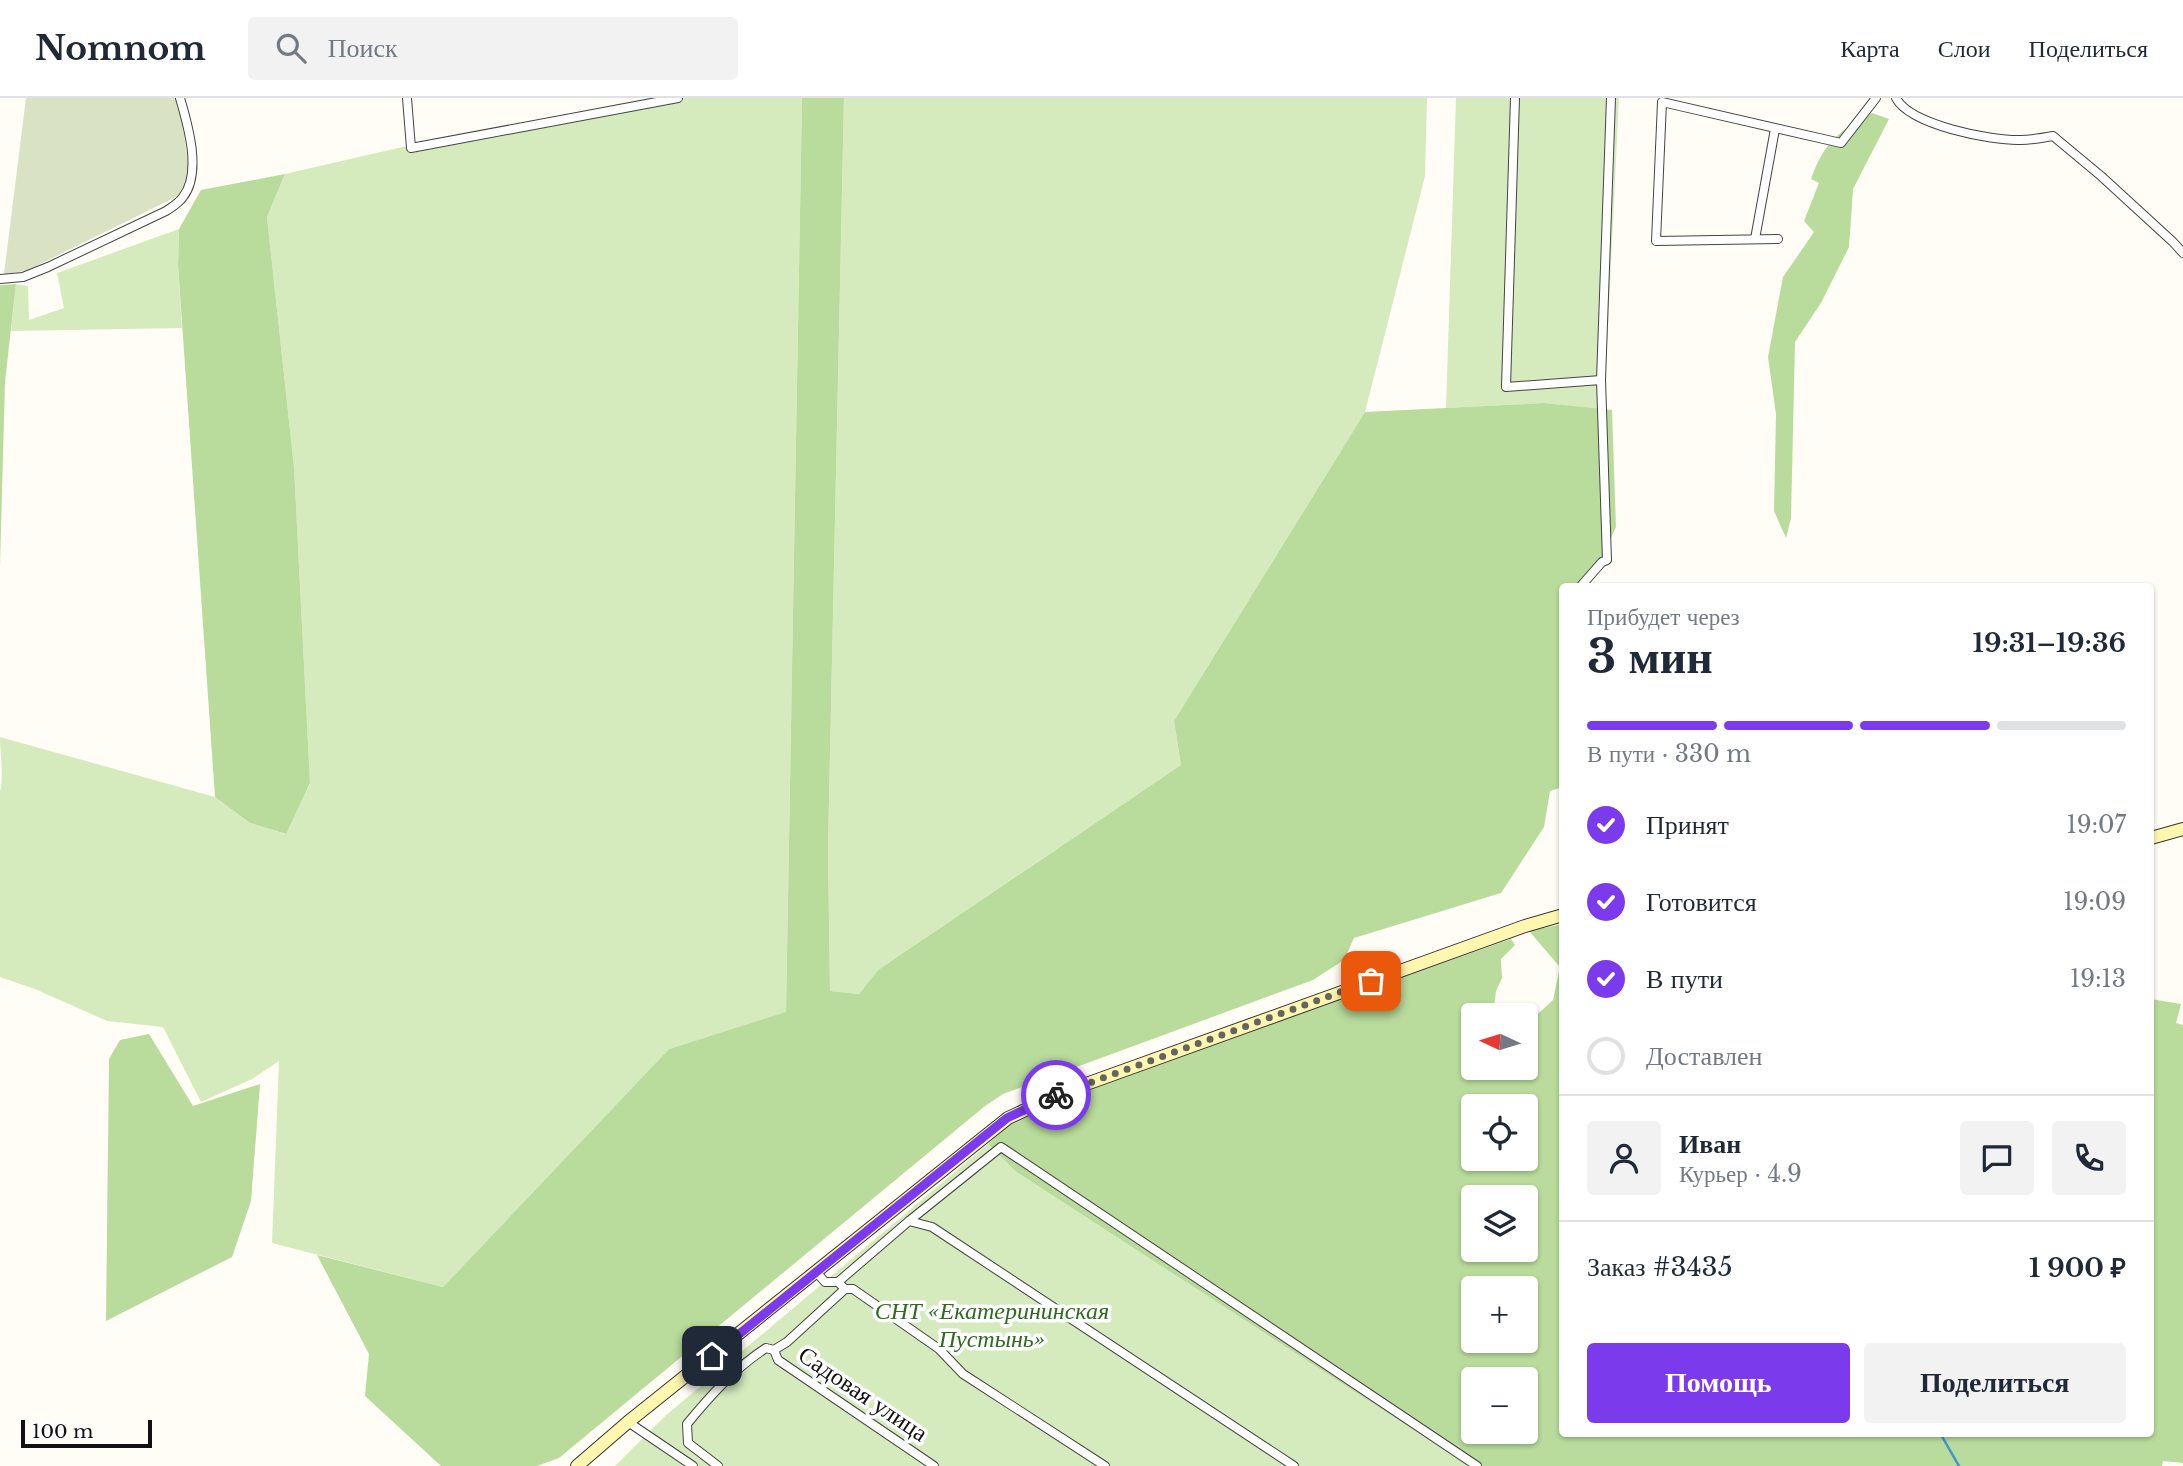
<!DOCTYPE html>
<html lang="ru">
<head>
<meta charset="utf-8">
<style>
	body { margin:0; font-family:"Libre Baskerville",serif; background:#f2f2f3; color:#1f2937; height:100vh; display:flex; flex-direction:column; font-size:26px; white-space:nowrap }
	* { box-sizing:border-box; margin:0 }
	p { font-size:23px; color:#747a83 }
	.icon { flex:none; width:38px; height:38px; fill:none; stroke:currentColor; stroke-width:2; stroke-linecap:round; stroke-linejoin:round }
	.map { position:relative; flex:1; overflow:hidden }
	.sheet { position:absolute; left:1559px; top:485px; width:595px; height:854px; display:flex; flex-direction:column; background:#fff; border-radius:7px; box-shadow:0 2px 5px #0004 }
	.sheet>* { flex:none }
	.needle { width:46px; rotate:274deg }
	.tools { position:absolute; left:1461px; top:905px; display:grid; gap:14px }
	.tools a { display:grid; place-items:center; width:77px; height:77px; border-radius:7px; background:#fff; box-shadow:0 2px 5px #0004; font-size:35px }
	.scale { position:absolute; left:21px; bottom:18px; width:131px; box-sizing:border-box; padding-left:7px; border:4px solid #111; border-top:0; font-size:19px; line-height:24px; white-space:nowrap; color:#111; -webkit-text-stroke:5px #fff; paint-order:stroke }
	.pin { position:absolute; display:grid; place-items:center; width:60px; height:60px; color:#fff; margin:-30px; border-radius:14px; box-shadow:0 4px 10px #0006 }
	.courier { position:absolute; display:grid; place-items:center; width:70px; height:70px; margin:-35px; border:5px solid #7c3aed; border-radius:50%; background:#fff; color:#222; box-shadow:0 2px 9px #0007 }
	.head em { font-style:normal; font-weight:700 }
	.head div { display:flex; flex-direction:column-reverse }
	.head { display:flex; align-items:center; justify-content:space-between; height:119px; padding:0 28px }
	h1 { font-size:46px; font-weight:700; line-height:52px }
	.bar { display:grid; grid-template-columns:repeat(4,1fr); gap:10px 7px; align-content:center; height:84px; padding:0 28px }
	.bar i { height:9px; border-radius:5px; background:#e0e1e3 }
	.bar .current { background:#7c3aed }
	.bar p { grid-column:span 4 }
	.line { display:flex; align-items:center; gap:18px; padding:0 28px; border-top:2px solid #e0e1e3 }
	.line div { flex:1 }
	.round { display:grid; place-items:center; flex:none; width:74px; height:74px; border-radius:7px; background:#f2f2f3 }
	ol { padding:0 28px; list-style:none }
	li { display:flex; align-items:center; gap:21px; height:77px }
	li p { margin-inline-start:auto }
	li .icon { padding:7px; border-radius:50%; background:#7c3aed; color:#fff; stroke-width:4 }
	li:last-child { color:#747a83 }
	li i { width:38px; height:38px; border:4px solid #e0e1e3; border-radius:50% }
	.action { display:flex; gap:14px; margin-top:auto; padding:14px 28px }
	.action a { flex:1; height:80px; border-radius:7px; background:#7c3aed; color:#fff; font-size:28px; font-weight:700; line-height:80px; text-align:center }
	.action a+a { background:#f2f2f3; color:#1f2937 }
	header { display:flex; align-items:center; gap:42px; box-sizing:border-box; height:98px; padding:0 35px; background:#fff; border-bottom:2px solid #e0e1e3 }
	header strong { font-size:33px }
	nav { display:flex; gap:38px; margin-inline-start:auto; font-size:24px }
	.search { width:490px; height:63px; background:#f2f2f3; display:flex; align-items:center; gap:18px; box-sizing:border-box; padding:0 24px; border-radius:7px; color:#747a83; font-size:26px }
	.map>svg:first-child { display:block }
</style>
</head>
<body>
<header>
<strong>Nomnom</strong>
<div class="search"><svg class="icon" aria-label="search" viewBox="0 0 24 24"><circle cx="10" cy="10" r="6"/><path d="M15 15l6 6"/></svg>Поиск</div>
<nav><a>Карта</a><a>Слои</a><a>Поделиться</a></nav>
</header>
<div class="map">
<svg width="2183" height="1368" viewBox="0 0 2183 1368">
	<rect width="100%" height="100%" fill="#fffdf5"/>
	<g fill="#d5ebbd">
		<path d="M648,0H802L786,915L669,951L443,1189L272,1145L279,963L252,981L201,1004L163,929L107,923L35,891L0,879V693C4,683 0,652 0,639L215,699L250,725L285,736L310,686L294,369L267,119L285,76L398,50Z"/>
		<polygon points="844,0 1427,0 1425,78 1365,314 1174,623 1181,667 878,872 859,896 830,893 828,751"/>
		<polygon points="1456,0 1619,0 1604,312 1544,305 1446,310"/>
		<polygon points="179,131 178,167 182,230 11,233 16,186 28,188 29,222 64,210 57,175"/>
		<polygon points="988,1046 1015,1073 1469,1368 615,1368 664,1319"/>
	</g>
	<g fill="#b9dc9c" fill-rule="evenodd">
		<polygon points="802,0 844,0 828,751 830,893 859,896 878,872 1181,667 1174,623 1365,314 1544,305 1612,312 1616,429 1601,462 1580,488 1563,488 1563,689 1550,693 1544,729 1501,795 1354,840 1344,862 1313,882 1003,996 985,1008 559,1360 537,1368 441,1368 365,1298 369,1256 317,1157 443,1189 669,951 786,914"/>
		<path d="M1872,15L1889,21L1853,91L1849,149L1821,205L1795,244L1791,420L1786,440L1774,413L1776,316L1768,259L1783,179L1814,134L1804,123L1819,85L1811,81C1825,43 1838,34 1872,15Z"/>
		<polygon points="285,76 267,119 294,369 310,685 286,736 250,725 215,699 178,167 179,131 201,92"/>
		<polygon points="16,186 5,284 0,468 0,187"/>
		<path d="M1563,826V1335H2151V901L2181,906L2176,925L2183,927V1365L2163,1363L2162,1368H1469L1015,1073L988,1046L1017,1019L1048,1004L1511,841L1515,847L1501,861L1502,880L1496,893L1493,917H1474V970H1526V927L1553,902L1560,869L1529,833ZM1474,1008H1526V1060H1474ZM1474,1099H1526V1152H1474ZM1474,1190H1526V1242H1474ZM1474,1281H1526V1334H1474Z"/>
		<polygon points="149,936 193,1008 260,986 251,1103 232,1159 106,1223 109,961 120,942"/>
	</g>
	<polygon fill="#d9e3c4" points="26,0 176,0 181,14 190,80 180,97 26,173 4,176"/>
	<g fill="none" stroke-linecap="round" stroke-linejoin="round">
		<polyline stroke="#3f96cf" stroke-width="2.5" points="1940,1335 1959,1368"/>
		<defs>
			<g id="street">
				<polyline points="407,0 411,50 678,0"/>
				<polyline points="1515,0 1506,289 1601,282"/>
				<path d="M1896,0C1910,27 1991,43 2021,42C2031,42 2042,40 2053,38L2101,78L2173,144L2183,155"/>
				<polyline points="1755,141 1775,31"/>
				<polyline points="1778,141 1656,143 1662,4 1841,45 1876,0"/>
				<path d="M0,181L23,179L48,169L166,113C172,109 179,105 183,99C202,75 188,27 180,0"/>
				<polyline points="1581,488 1602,464 1607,462 1601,282 1611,0"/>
				<polyline points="909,1123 932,1129 1294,1368"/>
				<polyline points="817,1175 825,1184 838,1184 845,1191 853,1191 939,1251 963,1276 1105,1368"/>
				<polyline points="838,1184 909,1123 1001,1049 1477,1368"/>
				<polyline points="774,1252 778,1262 934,1368"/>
				<polyline points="628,1324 693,1368"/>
				<path d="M718,1368L688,1345L687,1326C710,1298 735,1270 766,1250L774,1252L787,1244L845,1191"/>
			</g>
			<g id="secondary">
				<polyline points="2151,740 2183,731"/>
				<polyline points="577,1368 628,1324 1008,1020 1064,994 1525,828 1563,817"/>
			</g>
		</defs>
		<use href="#street" stroke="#444" stroke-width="10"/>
		<use href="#secondary" stroke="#333" stroke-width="14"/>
		<use href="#street" stroke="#fff" stroke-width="8"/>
		<use href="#secondary" stroke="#fff6b0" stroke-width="12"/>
	</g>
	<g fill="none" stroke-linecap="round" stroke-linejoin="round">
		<polyline stroke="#646461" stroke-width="7" stroke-dasharray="0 12.6" points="1056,997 1371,883"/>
		<polyline stroke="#7c3aed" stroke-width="9" points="712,1258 1007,1020 1056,997"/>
	</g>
	<g text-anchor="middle" stroke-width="7" stroke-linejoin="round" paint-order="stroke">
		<g font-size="24" font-style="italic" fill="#2f6b1f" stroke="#fff">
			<text x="992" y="1221">СНТ «Екатерининская<tspan x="992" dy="28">Пустынь»</tspan></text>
		</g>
		<g font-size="24" fill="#111" stroke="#fff">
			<text transform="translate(863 1296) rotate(34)" y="8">Садовая улица</text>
		</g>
	</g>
</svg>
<div class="tools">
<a><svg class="needle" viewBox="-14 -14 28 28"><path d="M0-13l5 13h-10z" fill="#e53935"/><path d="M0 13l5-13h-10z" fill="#747a83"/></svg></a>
<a><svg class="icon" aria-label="locate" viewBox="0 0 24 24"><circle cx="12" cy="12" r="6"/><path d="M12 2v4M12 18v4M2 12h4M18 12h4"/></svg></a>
<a><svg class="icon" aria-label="layers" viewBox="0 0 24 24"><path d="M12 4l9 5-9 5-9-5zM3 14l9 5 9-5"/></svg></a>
<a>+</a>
<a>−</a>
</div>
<div class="scale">100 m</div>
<div class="pin" style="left:1371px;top:883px;background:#ea580c"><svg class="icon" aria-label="bag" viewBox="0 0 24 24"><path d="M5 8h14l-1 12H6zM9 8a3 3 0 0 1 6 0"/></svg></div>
<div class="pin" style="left:712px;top:1258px;background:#1f2937"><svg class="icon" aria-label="home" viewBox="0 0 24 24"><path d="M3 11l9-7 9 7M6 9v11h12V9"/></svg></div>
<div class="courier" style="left:1056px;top:997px"><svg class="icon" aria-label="bike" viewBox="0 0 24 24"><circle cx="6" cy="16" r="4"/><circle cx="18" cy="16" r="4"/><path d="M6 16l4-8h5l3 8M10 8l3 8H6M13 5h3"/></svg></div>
<section class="sheet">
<div class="head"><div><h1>3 мин</h1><p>Прибудет через</p></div><em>19:31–19:36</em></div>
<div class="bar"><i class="current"></i><i class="current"></i><i class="current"></i><i></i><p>В пути · 330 m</p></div>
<ol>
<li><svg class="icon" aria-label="check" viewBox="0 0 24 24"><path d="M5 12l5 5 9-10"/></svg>Принят<p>19:07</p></li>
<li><svg class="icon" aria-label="check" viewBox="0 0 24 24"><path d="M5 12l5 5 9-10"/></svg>Готовится<p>19:09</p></li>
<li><svg class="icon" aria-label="check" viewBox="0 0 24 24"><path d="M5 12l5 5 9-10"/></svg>В пути<p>19:13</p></li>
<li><i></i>Доставлен</li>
</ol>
<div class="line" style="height:126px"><a class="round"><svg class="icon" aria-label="person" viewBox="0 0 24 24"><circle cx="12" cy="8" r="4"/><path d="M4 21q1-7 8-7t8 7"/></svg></a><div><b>Иван</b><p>Курьер · 4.9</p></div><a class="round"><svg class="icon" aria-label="chat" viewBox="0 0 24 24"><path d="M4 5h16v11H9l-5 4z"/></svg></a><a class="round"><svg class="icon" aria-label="phone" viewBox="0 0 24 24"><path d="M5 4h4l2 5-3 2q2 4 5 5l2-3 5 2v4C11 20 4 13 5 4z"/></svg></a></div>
<div class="line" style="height:91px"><div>Заказ #3435</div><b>1 900 ₽</b></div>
<div class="action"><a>Помощь</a><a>Поделиться</a></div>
</section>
</div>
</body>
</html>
